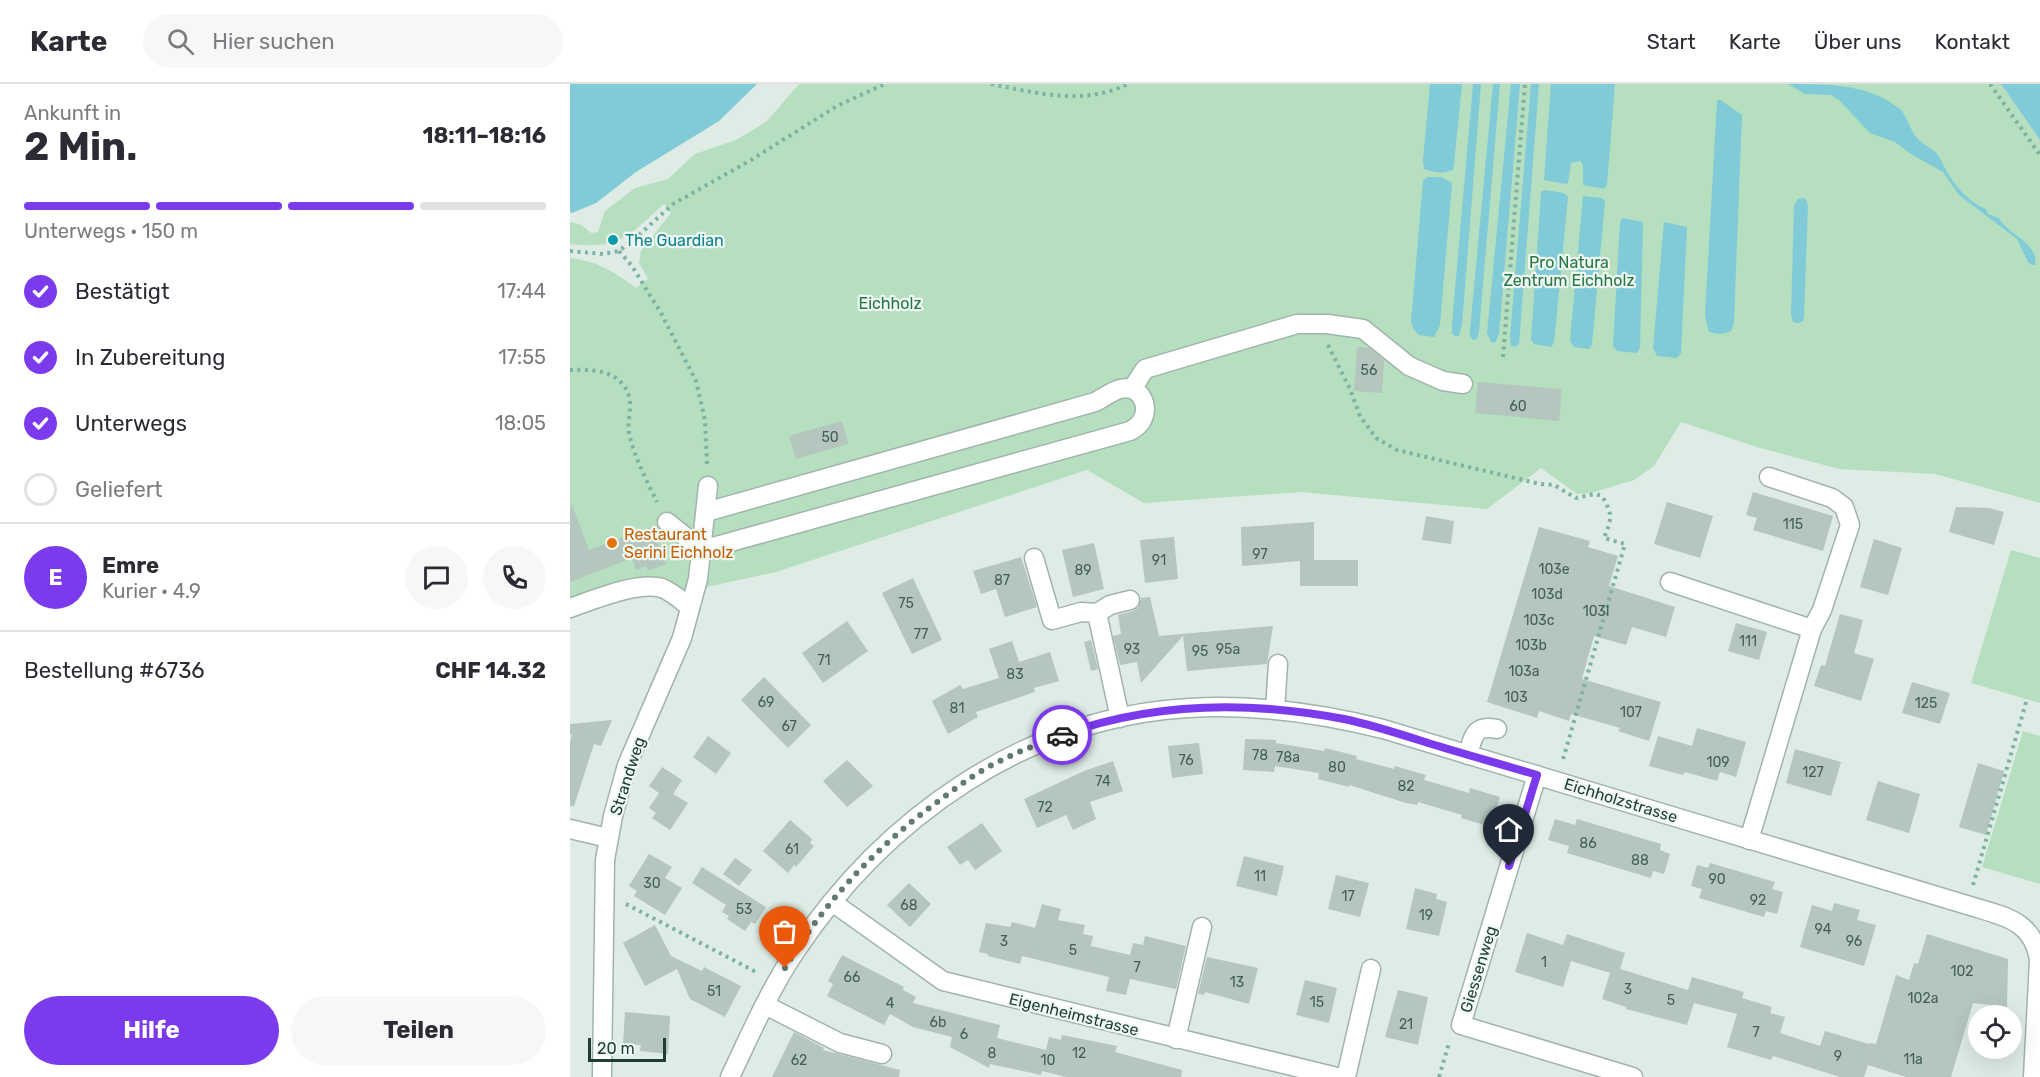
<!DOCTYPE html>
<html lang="de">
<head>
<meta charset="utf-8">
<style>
	body { margin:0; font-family:Rubik,sans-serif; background:#f7f7f7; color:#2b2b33; height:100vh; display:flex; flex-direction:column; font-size:22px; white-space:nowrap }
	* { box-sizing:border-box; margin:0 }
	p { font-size:20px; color:#7c7c81 }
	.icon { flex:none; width:33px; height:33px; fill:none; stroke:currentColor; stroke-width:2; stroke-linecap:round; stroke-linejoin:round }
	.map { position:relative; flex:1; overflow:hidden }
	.details { display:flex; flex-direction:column; background:#fff; width:570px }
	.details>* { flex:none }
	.tools { position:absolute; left:1398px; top:921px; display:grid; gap:12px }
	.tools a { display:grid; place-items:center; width:54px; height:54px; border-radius:50%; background:#fff; box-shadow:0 6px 24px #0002; font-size:30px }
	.scale { position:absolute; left:18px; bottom:15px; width:78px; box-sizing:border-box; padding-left:6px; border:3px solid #1e3d34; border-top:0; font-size:16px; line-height:21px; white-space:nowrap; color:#1e3d34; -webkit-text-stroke:4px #eff8f3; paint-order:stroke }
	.pin { position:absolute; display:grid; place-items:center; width:51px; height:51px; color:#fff; margin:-62px -26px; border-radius:50% 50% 50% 0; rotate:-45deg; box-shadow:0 0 6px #0007 }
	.pin .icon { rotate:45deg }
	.courier { position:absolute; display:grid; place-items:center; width:60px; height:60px; margin:-30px; border:4px solid #7c3aed; border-radius:50%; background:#fff; color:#222; box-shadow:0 2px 8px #0007 }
	.overview em { font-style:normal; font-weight:700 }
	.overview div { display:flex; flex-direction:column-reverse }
	.overview { display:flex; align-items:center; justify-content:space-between; height:102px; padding:0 24px }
	h1 { font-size:39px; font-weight:700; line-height:45px }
	.bar { display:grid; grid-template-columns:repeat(4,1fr); gap:9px 6px; align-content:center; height:72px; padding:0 24px }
	.bar i { height:8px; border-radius:4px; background:#e1e1e2 }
	.bar .current { background:#7c3aed }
	.bar p { grid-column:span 4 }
	.line { display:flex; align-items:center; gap:15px; padding:0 24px; border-top:2px solid #e1e1e2 }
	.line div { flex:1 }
	.round { display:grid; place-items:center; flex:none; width:63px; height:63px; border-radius:32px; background:#f7f7f7 }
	ol { padding:0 24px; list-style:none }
	li { display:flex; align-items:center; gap:18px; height:66px }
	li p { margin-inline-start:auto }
	li .icon { padding:6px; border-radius:50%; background:#7c3aed; color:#fff; stroke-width:4 }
	li:last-child { color:#7c7c81 }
	li i { width:33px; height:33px; border:3px solid #e1e1e2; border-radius:50% }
	.primary-button { display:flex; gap:12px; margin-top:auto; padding:12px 24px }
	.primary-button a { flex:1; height:69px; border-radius:36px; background:#7c3aed; color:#fff; font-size:24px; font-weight:700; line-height:69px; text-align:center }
	.primary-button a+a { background:#f7f7f7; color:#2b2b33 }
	header { display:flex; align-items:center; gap:36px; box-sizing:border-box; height:84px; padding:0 30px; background:#fff; border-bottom:2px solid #e1e1e2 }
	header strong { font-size:28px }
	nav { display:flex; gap:33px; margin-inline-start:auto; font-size:21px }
	.search { width:420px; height:54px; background:#f7f7f7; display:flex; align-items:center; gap:15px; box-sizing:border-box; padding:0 21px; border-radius:33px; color:#7c7c81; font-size:22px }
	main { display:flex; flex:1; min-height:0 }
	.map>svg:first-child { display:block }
</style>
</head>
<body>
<header>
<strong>Karte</strong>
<div class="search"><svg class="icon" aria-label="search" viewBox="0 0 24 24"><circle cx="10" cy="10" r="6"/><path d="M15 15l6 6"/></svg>Hier suchen</div>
<nav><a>Start</a><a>Karte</a><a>Über uns</a><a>Kontakt</a></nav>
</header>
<main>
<section class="details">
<div class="overview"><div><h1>2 Min.</h1><p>Ankunft in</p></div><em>18:11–18:16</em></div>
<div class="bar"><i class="current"></i><i class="current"></i><i class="current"></i><i></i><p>Unterwegs · 150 m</p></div>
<ol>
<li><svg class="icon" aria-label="check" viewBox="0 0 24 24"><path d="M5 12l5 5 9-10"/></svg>Bestätigt<p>17:44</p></li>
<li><svg class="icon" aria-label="check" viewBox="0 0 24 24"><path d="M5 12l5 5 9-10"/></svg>In Zubereitung<p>17:55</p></li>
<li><svg class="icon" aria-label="check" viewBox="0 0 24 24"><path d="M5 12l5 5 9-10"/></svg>Unterwegs<p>18:05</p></li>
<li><i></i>Geliefert</li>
</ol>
<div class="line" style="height:108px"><b class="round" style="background:#7c3aed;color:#fff">E</b><div><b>Emre</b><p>Kurier · 4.9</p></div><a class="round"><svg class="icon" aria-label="chat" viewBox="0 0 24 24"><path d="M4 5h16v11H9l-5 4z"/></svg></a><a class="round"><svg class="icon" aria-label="phone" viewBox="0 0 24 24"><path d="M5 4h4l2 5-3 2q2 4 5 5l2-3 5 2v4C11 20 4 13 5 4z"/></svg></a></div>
<div class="line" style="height:78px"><div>Bestellung #6736</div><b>CHF 14.32</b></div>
<div class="primary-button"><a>Hilfe</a><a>Teilen</a></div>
</section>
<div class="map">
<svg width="1470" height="993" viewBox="0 0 1470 993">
	<rect width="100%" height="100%" fill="#deece5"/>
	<g fill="#b5dfbf">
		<path d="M229,0H1431L1470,56V419L1365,390L1269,385L1187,363L1111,338L1084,382L1064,396L1021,409L1007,410L971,384L917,425L731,408L574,419L517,386L206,488L114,508H78L0,527V174C27,177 45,188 66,204L78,195L69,179L71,167L101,129L94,120C59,151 50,166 0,160V138L12,141L21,149L28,148L35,127L65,104L98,95L125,70L166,56L196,38Z"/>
		<polygon points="1441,466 1470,474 1470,619 1401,599"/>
		<polygon points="1453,647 1470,652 1470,800 1412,783"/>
	</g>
	<g fill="#80cbd7">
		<polygon points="0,0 187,0 149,37 66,88 26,119 2,129 0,128"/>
		<path d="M860,0H892L884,80L883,86C872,90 865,89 854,85L853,76Z"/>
		<polygon points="903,0 911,0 892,241 889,252 885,252 882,250 882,240"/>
		<polygon points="923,0 930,0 909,248 907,255 903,256 900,252 900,246"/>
		<polygon points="941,0 950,0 929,250 925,259 921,258 917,249"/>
		<polygon points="961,0 969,0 949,260 945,263 941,262 940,252"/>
		<polygon points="981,0 1045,0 1037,101 1034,105 1013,101 1013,82 1011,77 1001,79 998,99 996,100 974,96"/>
		<path d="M1218,0C1259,0 1301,0 1331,26C1338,34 1340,46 1347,54C1354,62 1366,65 1371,76C1379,95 1396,117 1416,125L1418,130L1429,134C1437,150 1470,160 1465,181H1462L1458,178L1447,155L1389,111L1373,88L1341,70L1325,58L1300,49L1269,16L1261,11L1235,10Z"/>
		<polygon points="1431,0 1470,0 1470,56"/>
		<path d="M1149,15L1172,31L1164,239L1161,247C1153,251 1147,250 1139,248L1135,232L1147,17Z"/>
		<polygon points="857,93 871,93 882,99 870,241 864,253 849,251 844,246 841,238 853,97"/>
		<polygon points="975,106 994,109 998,113 984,259 981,263 964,260 961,256 971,108"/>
		<polygon points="1013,112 1032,114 1035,118 1022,261 1019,265 1004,263 1000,257"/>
		<polygon points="1232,114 1236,115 1238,122 1234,233 1233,237 1229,239 1223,238 1221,231 1224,122 1228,115"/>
		<polygon points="1052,134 1073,138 1070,264 1067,269 1047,267 1043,262 1050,139"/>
		<polygon points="1094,138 1117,143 1111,269 1107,274 1087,272 1083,264"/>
	</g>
	<g fill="#b4c6be">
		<polygon points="787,263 799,264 814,276 812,309 784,307"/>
		<polygon points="908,298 992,305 989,337 905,329"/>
		<polygon points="272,337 278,360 226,375 219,352"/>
		<polygon points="1183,408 1263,432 1253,467 1183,446 1187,434 1176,431"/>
		<polygon points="1097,418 1143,432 1130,474 1084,460"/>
		<polygon points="0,421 2,421 19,466 82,443 96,480 78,487 76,482 66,486 62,474 0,498"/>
		<polygon points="1386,423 1419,424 1434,428 1424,461 1379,448"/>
		<polygon points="856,432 884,437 881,460 852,456"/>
		<polygon points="744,438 744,476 788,476 788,502 730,502 730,477 672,482 671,443"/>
		<polygon points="969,443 1020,457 1018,463 1048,472 1039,502 1105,523 1096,553 1062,543 1056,561 1024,552 1012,595 1091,618 1079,657 1048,647 1050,644 1001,630 999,637 969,627 967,634 917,618"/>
		<polygon points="604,453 608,495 575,499 570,456"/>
		<polygon points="1304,455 1332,464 1318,511 1290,503"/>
		<polygon points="524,459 534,505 503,513 492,466"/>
		<polygon points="451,473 467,523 435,533 426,505 411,510 403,487"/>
		<polygon points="343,494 372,556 342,570 312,509"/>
		<polygon points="580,513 589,552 703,542 697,580 617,587 613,552 571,599 567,578 550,581 543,552 551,550 548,531 563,527 568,524 571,514"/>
		<polygon points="1270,530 1293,536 1284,569 1304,575 1291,617 1244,602 1251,581 1255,582"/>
		<polygon points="277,537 298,567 253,599 232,569"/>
		<polygon points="1166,539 1197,548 1189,576 1158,567"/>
		<polygon points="521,556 528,585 521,587 514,558"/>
		<polygon points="442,557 449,578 480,568 489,597 464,604 465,608 406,628 408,633 378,650 362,617 390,601 393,605 429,594 419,565"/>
		<polygon points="194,593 241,641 218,664 171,616"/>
		<polygon points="1342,598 1380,609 1370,640 1332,629"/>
		<polygon points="42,636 31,662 24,660 4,722 0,722 0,658 2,651 0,650 0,640"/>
		<polygon points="1127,644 1176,658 1166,693 1150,688 1147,697 1115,688 1113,691 1079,682 1088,652 1122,662"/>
		<polygon points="138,652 161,669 146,690 123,673"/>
		<polygon points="675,655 706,656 706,659 754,667 755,664 787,672 786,675 824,685 825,682 856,691 854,696 899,709 900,704 930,713 921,743 891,734 892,731 848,718 847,721 836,719 779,701 779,703 748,695 749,689 705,682 704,688 673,686"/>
		<polygon points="629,659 633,690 602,694 598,662"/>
		<polygon points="1225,665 1271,678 1261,712 1216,699"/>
		<polygon points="277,676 303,702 277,723 253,697"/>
		<polygon points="543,677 553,707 520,718 526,735 503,746 496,731 467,744 454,715 514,687"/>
		<polygon points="1408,679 1434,687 1416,751 1389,743"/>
		<polygon points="92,683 112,696 103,710 118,719 100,746 82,734 86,729 79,724 89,709 79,702"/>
		<polygon points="1308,697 1350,710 1339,749 1296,736"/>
		<polygon points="985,735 1005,741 1007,735 1091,760 1090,766 1100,770 1094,790 1083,787 1081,794 997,769 999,762 978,756"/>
		<polygon points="220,736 242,755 240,759 244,762 226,783 224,781 218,789 193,767"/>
		<polygon points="412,739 432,767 405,786 398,776 390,781 377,763"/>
		<polygon points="79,770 102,783 95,794 112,804 95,831 64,812 67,807 59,802"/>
		<polygon points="674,772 714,782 707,812 666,802"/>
		<polygon points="165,774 182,786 169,802 153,790"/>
		<polygon points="1140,779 1205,798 1202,805 1213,808 1207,830 1196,827 1194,833 1129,814 1132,805 1121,802 1127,781 1138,784"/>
		<polygon points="132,783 196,823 185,840 181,838 175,847 157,835 159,832 152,828 156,821 122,799"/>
		<polygon points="766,791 799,799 790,833 758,825"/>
		<polygon points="339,799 361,820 340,843 317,821"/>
		<polygon points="845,804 867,810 866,815 877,818 869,852 836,845"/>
		<polygon points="1264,819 1290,826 1287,836 1306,841 1294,882 1230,863 1242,821 1262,827"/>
		<polygon points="472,820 491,825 488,836 515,841 513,850 523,852 521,862 560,871 563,859 573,861 575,852 616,862 606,905 560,895 556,911 536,907 539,893 452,872 450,880 418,872 418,870 409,868 416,839 440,843 442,838 465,844"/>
		<polygon points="85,841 101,872 132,887 134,883 171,902 155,933 120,915 107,885 75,902 53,859"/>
		<polygon points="957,849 993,861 997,850 1055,869 1050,885 1118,906 1122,893 1174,908 1172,914 1202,923 1200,929 1215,933 1210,949 1250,962 1255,947 1299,960 1299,959 1306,960 1326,891 1339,896 1344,879 1348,880 1357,850 1438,875 1437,923 1403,919 1381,993 1336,993 1298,981 1294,993 1270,993 1203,972 1201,976 1157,963 1167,930 1124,919 1117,941 1056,925 1056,923 1032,915 1040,889 1001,877 993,903 945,888"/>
		<polygon points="272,871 334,903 333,906 346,913 343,919 430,941 427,954 476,966 479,953 491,956 492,951 547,962 545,968 612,986 611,993 496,993 472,987 471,991 420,980 419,984 380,963 382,953 343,943 320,930 314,941 257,912 263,900 258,897"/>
		<polygon points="637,873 688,884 679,920 635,908 634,911 628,910"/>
		<polygon points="735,896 767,904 759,939 726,931"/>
		<polygon points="828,906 858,913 848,961 815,953"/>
		<polygon points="55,928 100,932 98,970 70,967 71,961 53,960"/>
		<polygon points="224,948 254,964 253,966 330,986 329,993 202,993"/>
	</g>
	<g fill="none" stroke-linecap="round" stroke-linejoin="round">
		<defs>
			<g id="minor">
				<polyline points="562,305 575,285 727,240 757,240 793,245 839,282 873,297 893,300"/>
				<path d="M97,438L132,466L560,347C564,345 568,342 571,338C581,323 571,300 550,305C542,307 533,314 525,318L136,428"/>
				<polyline points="464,474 482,536 511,528 527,529 550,634"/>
				<polyline points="1100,498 1242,545"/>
				<path d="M0,524C23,516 68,497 92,504C102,508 112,517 120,523"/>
				<polyline points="527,529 540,521 560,516"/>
				<polyline points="705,626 708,580"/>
				<path d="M898,671C903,653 904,640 927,645"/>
				<polyline points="967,691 891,941 1063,993"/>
				<polyline points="0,745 38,754"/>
				<polyline points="1179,756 1242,545 1252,526 1280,441 1274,423 1262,414 1199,393"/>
				<polyline points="262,818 373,897 767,993"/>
				<polyline points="195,921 270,959 312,970"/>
				<polyline points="606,955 632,843"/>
				<polyline points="32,993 35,776 43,732 57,681 112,554 128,495 138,402"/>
				<path d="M160,993C180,951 199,907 225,868C314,734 456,633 619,624C685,620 749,629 813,645L1397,821C1432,832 1463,835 1469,876L1463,993"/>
				<polyline points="776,993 801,885"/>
			</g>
		</defs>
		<use href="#minor" stroke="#a1b4ac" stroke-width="21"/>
		<g stroke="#7cb2a0" stroke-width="4" stroke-dasharray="3 4.5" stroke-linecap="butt">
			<path d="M421,0C468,9 513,22 558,0"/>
			<polyline points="1420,0 1470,71"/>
			<polyline points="0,167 33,170 49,167 70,150 103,120 181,76 267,22 315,0"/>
			<polyline points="49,167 62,182 91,229 126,297 135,336 137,380"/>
			<path d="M758,261L780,305L790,332L806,354L827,366L970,400L984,401L1006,414L1025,410L1032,412C1043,431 1042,434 1034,454L1055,460L992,679"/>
			<polyline points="933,273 955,0"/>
			<path d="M0,286C22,285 51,286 59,312C62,324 57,338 59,349C64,373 77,397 87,418"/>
			<polyline points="1403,801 1457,615"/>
			<polyline points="56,820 188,889"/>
			<polyline points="869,993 879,959"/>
		</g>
		<use href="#minor" stroke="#fff" stroke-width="18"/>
	</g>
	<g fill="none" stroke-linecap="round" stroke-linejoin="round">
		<path stroke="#617a72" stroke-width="6" stroke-dasharray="0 10.8" d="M215,884C254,818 308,761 370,716C386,704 402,692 420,682C443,670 467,660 492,651"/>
		<path stroke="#7c3aed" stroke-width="8" d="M492,651C583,618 680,617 774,635C803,641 830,650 858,659C894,670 930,680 967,691L939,782"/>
	</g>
	<circle fill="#0f9aa8" stroke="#eff8f3" stroke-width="2" cx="43" cy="156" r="6"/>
	<circle fill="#e8710a" stroke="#eff8f3" stroke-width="2" cx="42" cy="459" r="6"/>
	<g text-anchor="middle" stroke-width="4.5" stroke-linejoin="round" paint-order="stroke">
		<g font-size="14" fill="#445f56">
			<text x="799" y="291">56</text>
			<text x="948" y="327">60</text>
			<text x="260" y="358">50</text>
			<text x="1223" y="445">115</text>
			<text x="690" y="475">97</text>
			<text x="589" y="481">91</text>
			<text x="984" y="490">103e</text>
			<text x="513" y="491">89</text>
			<text x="432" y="501">87</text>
			<text x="977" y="515">103d</text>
			<text x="336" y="524">75</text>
			<text x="1026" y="532">103l</text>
			<text x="969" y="541">103c</text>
			<text x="351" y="555">77</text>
			<text x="1178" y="562">111</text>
			<text x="961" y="566">103b</text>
			<text x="562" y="570">93</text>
			<text x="658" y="570">95a</text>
			<text x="630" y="572">95</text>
			<text x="254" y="581">71</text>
			<text x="954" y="592">103a</text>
			<text x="445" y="595">83</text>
			<text x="946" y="618">103</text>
			<text x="196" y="623">69</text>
			<text x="1356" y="624">125</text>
			<text x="387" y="629">81</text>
			<text x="1061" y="633">107</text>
			<text x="219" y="647">67</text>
			<text x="690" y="676">78</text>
			<text x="718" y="678">78a</text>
			<text x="616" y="681">76</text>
			<text x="1148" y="683">109</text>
			<text x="767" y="688">80</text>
			<text x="1243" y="693">127</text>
			<text x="533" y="702">74</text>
			<text x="836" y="707">82</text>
			<text x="475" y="728">72</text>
			<text x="1018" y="764">86</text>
			<text x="222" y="770">61</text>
			<text x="1070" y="781">88</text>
			<text x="690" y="797">11</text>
			<text x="1147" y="800">90</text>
			<text x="82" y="804">30</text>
			<text x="778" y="817">17</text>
			<text x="1188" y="821">92</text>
			<text x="339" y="826">68</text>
			<text x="174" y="830">53</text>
			<text x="856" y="836">19</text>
			<text x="1253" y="850">94</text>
			<text x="434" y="862">3</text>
			<text x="1284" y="862">96</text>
			<text x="503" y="871">5</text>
			<text x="974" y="883">1</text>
			<text x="567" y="888">7</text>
			<text x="1392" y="892">102</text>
			<text x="282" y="898">66</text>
			<text x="667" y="903">13</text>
			<text x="1058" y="910">3</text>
			<text x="144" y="912">51</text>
			<text x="1353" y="919">102a</text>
			<text x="1101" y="921">5</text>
			<text x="747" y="923">15</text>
			<text x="320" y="924">4</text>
			<text x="368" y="943">6b</text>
			<text x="836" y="945">21</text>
			<text x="1186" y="953">7</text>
			<text x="394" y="955">6</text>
			<text x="422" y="974">8</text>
			<text x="509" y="974">12</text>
			<text x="1268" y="977">9</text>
			<text x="1343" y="980">11a</text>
			<text x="229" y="981">62</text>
			<text x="478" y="981">10</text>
		</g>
		<g font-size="16" fill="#0d838f" stroke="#eff8f3" text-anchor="start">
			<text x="55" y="162">The Guardian</text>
		</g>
		<g font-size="16" fill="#257743" stroke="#eff8f3">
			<text x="999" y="184">Pro Natura<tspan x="999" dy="18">Zentrum Eichholz</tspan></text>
			<text x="320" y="225">Eichholz</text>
		</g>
		<g font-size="16" fill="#c56008" stroke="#eff8f3" text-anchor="start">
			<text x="54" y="456">Restaurant<tspan x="54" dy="18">Serini Eichholz</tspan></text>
		</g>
		<g font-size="16" fill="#1e3d34" stroke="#eff8f3">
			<text transform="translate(57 692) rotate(-72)" y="6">Strandweg</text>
			<text transform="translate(1051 716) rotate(17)" y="6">Eichholzstrasse</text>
			<text transform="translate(908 885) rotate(-73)" y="6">Giessenweg</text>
			<text transform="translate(504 930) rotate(14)" y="6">Eigenheimstrasse</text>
		</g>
	</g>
</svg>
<div class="tools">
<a><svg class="icon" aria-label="locate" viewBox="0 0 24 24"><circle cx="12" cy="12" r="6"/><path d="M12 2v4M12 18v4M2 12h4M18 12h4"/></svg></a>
</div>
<div class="scale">20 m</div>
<div class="pin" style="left:215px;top:884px;background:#ea580c"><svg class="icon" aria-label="bag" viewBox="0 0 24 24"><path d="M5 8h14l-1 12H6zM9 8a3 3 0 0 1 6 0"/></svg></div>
<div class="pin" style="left:939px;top:782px;background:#1f2937"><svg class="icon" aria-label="home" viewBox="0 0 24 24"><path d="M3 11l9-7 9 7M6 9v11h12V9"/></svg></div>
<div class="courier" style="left:492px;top:651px"><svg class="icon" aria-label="car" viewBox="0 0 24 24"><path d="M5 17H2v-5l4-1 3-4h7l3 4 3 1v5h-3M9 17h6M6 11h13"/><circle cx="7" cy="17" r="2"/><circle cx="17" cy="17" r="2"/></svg></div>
</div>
</main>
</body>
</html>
